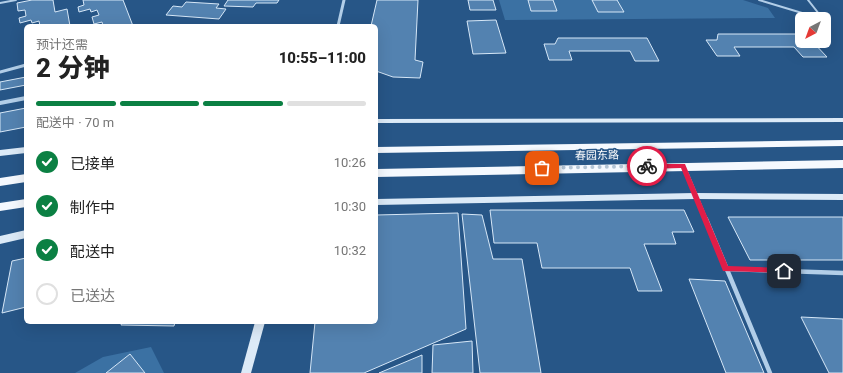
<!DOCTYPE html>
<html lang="zh">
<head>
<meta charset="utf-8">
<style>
	body { margin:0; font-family:Roboto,"Noto Sans SC",sans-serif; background:#f2f2f2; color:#222; height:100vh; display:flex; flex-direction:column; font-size:15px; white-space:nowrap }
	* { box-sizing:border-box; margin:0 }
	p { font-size:13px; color:#767676 }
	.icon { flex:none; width:22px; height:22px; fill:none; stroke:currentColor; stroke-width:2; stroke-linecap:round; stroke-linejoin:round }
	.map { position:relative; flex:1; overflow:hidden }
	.side { position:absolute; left:24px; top:24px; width:354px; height:300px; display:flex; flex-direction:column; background:#fff; border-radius:6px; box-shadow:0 4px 16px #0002 }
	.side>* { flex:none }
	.needle { width:26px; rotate:221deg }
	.tools { position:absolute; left:795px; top:12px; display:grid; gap:8px }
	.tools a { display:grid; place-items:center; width:36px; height:36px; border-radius:6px; background:#fff; box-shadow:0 4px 16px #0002; font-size:20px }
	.pin { position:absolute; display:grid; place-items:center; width:34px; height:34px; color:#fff; margin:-17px; border-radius:8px; box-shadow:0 2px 6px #0006 }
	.courier { position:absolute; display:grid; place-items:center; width:40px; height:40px; margin:-20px; border:3px solid #e11d48; border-radius:50%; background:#fff; color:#222; box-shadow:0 1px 5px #0007 }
	.summary em { font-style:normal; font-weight:800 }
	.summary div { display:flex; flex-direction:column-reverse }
	.summary { display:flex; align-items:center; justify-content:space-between; height:68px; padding:0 12px }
	h1 { font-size:26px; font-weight:800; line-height:30px }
	.bar { display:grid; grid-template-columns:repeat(4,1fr); gap:6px 4px; align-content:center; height:48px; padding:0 12px }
	.bar i { height:5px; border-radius:3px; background:#e0e0e0 }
	.bar .current { background:#0b8043 }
	.bar p { grid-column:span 4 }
	ol { padding:0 12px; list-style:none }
	li { display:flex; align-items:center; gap:12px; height:44px }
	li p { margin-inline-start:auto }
	li .icon { padding:4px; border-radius:50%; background:#0b8043; color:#fff; stroke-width:4 }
	li:last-child { color:#767676 }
	li i { width:22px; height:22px; border:2px solid #e0e0e0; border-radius:50% }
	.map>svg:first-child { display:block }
</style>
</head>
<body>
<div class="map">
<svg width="843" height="373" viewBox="0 0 843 373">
	<rect width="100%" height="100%" fill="#275687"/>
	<g fill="#3b71a3">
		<polygon points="499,0 743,0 768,8 775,18 505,20"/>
		<polygon points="151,347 164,373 75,373 103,357"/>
	</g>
	<g fill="#5382b0" stroke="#d6e7f7">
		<polygon points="32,0 53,0 55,12 67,9 70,26 40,26 39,21 32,23 31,20 20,23 19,18 26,16 25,10 18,11 17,3"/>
		<polygon points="83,0 123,0 133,26 103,26 102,22 94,24 92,17 99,15 97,10 91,12 90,9 79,12 78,7 84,5"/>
		<polygon points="228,0 279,0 277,3 256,3 253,7 224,6"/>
		<polygon points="377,0 418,0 415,60 423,62 420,78 393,77 376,71 376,26 371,26"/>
		<polygon points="468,0 493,0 496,10 470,10"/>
		<polygon points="528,0 553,0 557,11 531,11"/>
		<polygon points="592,0 617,0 624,12 598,12"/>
		<polygon points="186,2 219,4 216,8 226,9 219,19 166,15 173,6 182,7"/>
		<polygon points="496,20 506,53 473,54 467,21"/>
		<polygon points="718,34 802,34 802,41 812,41 827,57 803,57 794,47 734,47 740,56 717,56 706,40 717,40"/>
		<polygon points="558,38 647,38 659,61 635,61 630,51 569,51 572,60 549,60 544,44 555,44"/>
		<polygon points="26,77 26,85 0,90 0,82"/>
		<polygon points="26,108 26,127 0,132 0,113"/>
		<polygon points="490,210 684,210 694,232 672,232 676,244 644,244 662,291 638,291 630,268 542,268 537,243 494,243"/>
		<polygon points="458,213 466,329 364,373 310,373 315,322 376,322 376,215"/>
		<polygon points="462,214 482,215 493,259 522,259 541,373 480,373"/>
		<polygon points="728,217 843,217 843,260 750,260"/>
		<polygon points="26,258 26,307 2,313 12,261"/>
		<polygon points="689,279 725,281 764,373 726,373"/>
		<polygon points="801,317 843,319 843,373 829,373"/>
		<polygon points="122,322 175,322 174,326 121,325"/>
		<polygon points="472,341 473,373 432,373 433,345"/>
		<polygon points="130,354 145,373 106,373"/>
		<polygon points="422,355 422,373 379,373"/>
	</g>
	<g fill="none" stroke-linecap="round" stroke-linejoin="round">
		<g stroke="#b2cee8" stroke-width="2">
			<polyline points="759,0 822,19"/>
			<polyline points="808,0 823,19"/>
			<polyline points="0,3 16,0"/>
		</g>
		<g stroke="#b2cee8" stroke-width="3">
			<polyline points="338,26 344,0"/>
			<polyline points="0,72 26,65"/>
		</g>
		<g stroke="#b2cee8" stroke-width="4">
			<polyline points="0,103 26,98"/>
			<polyline points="684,167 706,220"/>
		</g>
		<g stroke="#b2cee8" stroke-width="4.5">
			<polyline points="706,219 770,373"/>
			<polyline points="726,269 843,273"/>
		</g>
		<g fill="#dceaf7" fill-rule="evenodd">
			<polygon points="843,118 843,122 376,123 376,119"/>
			<polygon points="26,147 26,153 0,156 0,150"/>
			<polygon points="695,193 843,194 843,200 695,199 376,205 376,199"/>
			<polygon points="26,230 26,238 0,244 0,236"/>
			<polygon points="255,322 265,322 251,373 241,373"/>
		</g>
		<g fill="#f5f9fe" fill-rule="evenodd">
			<polygon points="843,140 843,146 376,153 376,147"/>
			<polygon points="843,160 843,168 376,177 376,169"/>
			<polygon points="26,174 26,182 0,186 0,178"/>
			<polygon points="26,199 26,207 0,211 0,203"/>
		</g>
	</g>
	<polygon fill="#e11d48" points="647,164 685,164 728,266 784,268 788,271 787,273 723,271 681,168 647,169 643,166"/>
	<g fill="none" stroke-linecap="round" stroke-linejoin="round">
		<polyline stroke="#b3c4d5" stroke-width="4" stroke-dasharray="0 7.2" points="542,168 647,166"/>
	</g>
	<g text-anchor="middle" stroke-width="3" stroke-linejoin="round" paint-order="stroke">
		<g font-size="11" fill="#fff" stroke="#275687">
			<text transform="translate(597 155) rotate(-1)" y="4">春园东路</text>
		</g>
	</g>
</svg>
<div class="tools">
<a><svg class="needle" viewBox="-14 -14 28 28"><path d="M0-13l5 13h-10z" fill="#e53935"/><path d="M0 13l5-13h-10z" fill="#767676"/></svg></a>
</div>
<div class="pin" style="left:542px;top:168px;background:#ea580c"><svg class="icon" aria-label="bag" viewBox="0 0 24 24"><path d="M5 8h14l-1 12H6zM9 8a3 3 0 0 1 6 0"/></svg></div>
<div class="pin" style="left:784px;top:271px;background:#1f2937"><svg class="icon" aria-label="home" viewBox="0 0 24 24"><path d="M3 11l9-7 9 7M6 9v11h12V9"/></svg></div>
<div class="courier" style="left:647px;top:166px"><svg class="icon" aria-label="bike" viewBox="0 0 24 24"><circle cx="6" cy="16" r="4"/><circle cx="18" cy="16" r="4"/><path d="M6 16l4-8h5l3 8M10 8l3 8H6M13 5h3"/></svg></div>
<section class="side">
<div class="summary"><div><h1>2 分钟</h1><p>预计还需</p></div><em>10:55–11:00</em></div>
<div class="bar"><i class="current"></i><i class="current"></i><i class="current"></i><i></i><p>配送中 · 70 m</p></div>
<ol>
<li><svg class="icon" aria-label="check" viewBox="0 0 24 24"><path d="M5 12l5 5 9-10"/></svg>已接单<p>10:26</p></li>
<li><svg class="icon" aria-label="check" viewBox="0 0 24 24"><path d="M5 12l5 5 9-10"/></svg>制作中<p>10:30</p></li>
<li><svg class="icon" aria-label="check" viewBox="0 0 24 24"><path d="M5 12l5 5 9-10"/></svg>配送中<p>10:32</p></li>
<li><i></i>已送达</li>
</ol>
</section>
</div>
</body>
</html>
